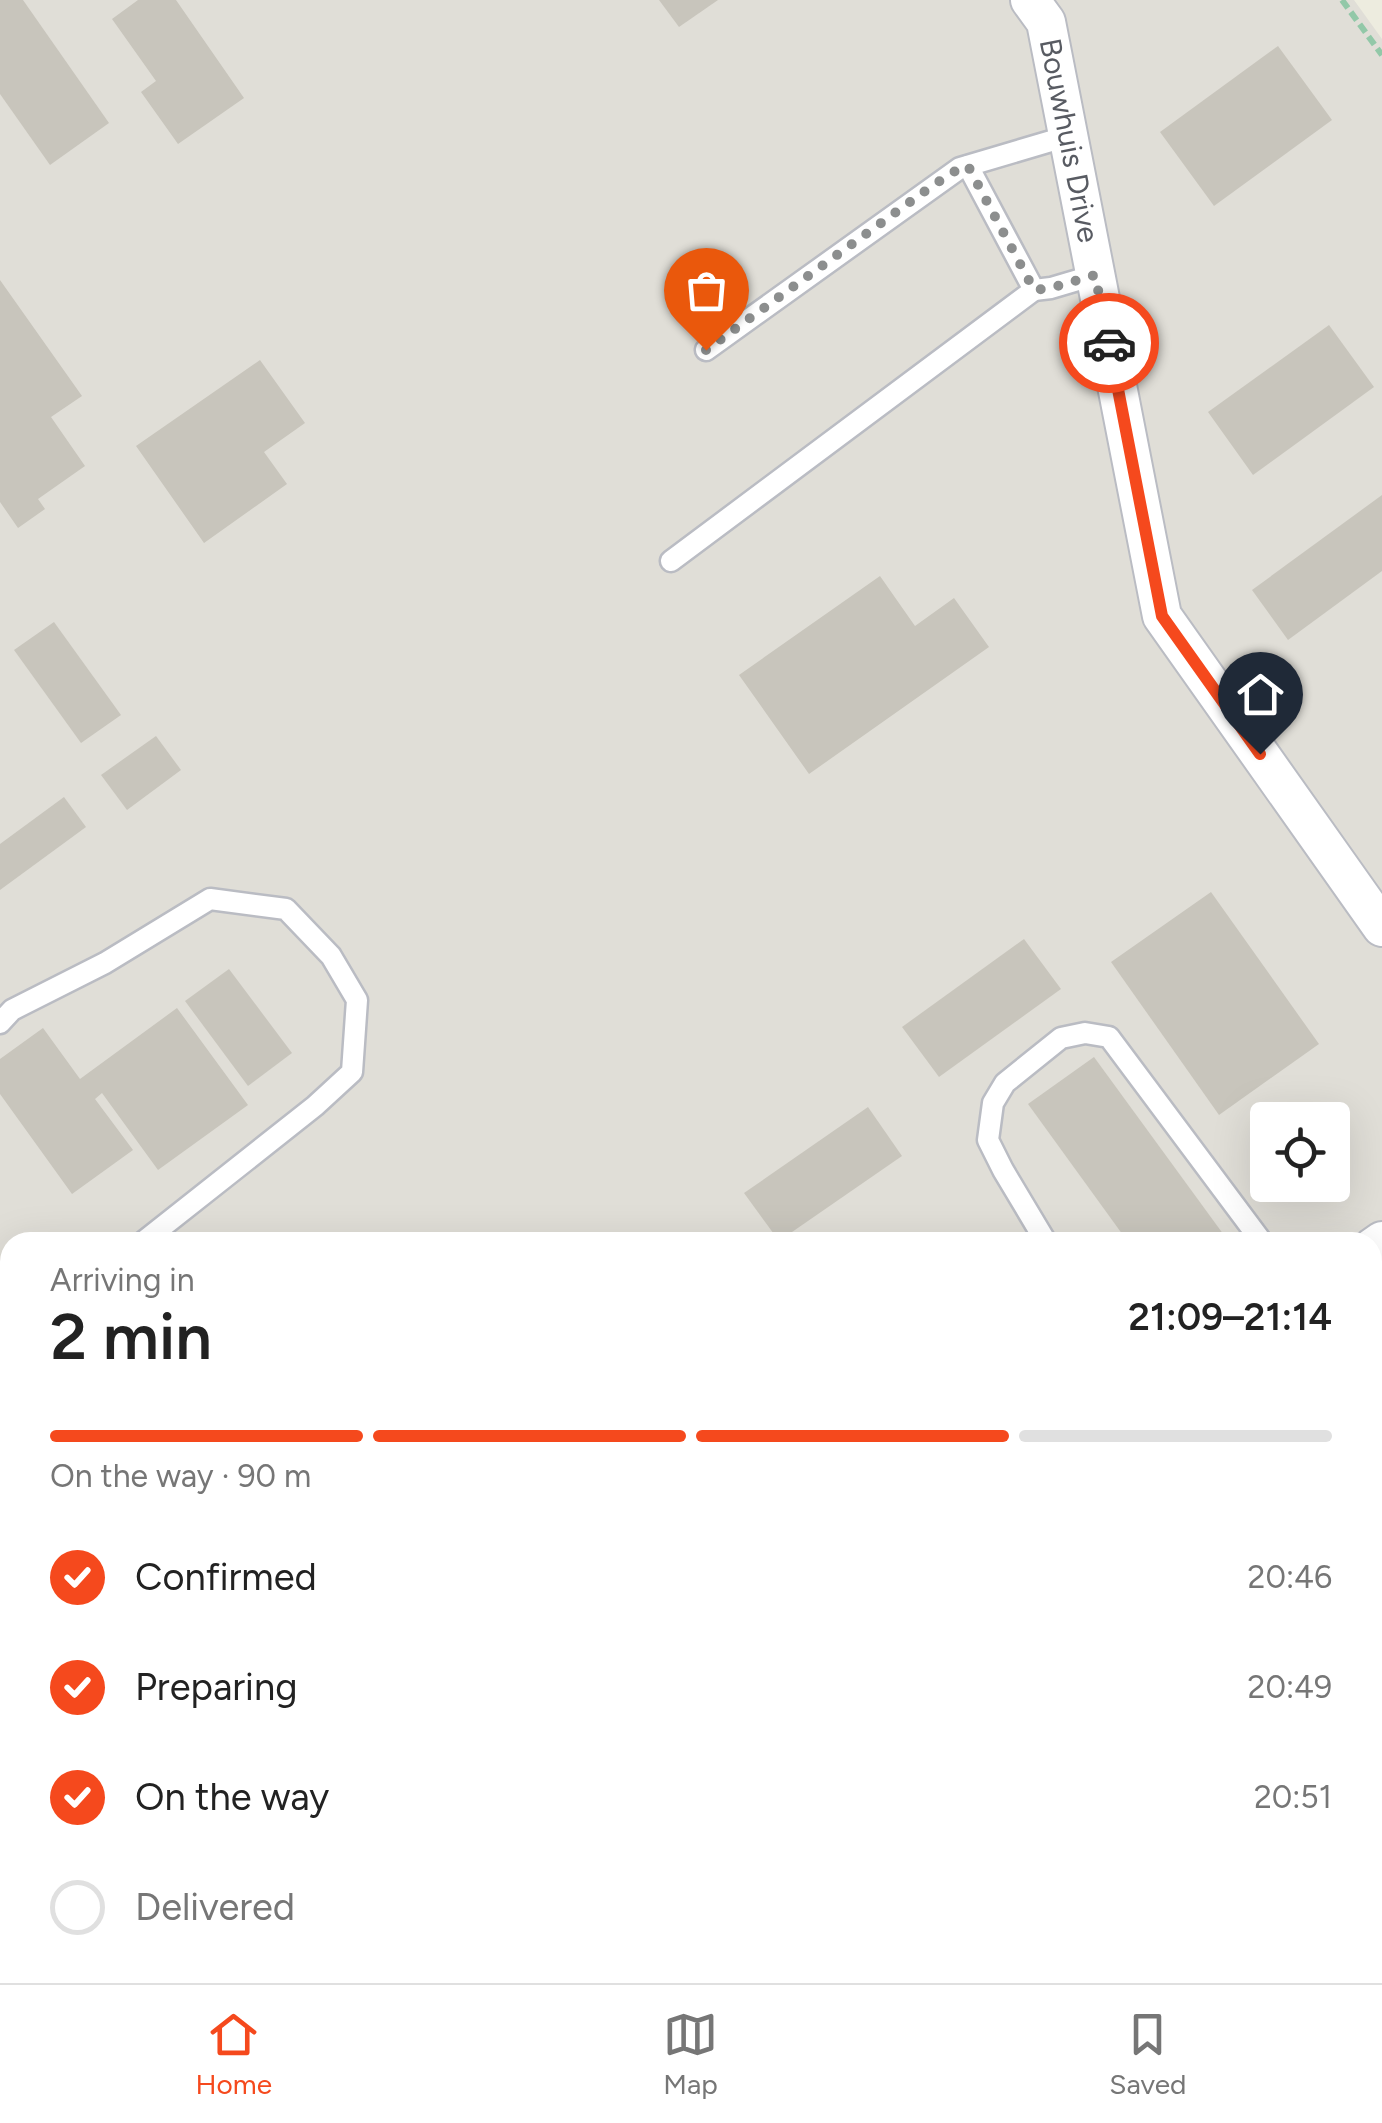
<!DOCTYPE html>
<html lang="en">
<head>
<meta charset="utf-8">
<style>
	body { margin:0; font-family:Figtree,sans-serif; background:#f2f2f2; color:#222; height:100vh; display:flex; flex-direction:column; font-size:38px; white-space:nowrap }
	* { box-sizing:border-box; margin:0 }
	p { font-size:32px; color:#767676 }
	.icon { flex:none; width:55px; height:55px; fill:none; stroke:currentColor; stroke-width:2; stroke-linecap:round; stroke-linejoin:round }
	.map { position:relative; flex:1; overflow:hidden }
	.details { position:absolute; left:0px; top:1232px; width:1382px; height:752px; display:flex; flex-direction:column; background:#fff; border-radius:30px 30px 0 0; box-shadow:0 10px 40px #0002 }
	.details>* { flex:none }
	.fabs { position:absolute; left:1250px; top:1102px; display:grid; gap:20px }
	.fabs a { display:grid; place-items:center; width:100px; height:100px; border-radius:10px; background:#fff; box-shadow:0 10px 40px #0002; font-size:50px }
	.pin { position:absolute; display:grid; place-items:center; width:85px; height:85px; color:#fff; margin:-102px -42px; border-radius:50% 50% 50% 0; rotate:-45deg; box-shadow:0 0 10px #0007 }
	.pin .icon { rotate:45deg }
	.courier { position:absolute; display:grid; place-items:center; width:100px; height:100px; margin:-50px; border:8px solid #f5491d; border-radius:50%; background:#fff; color:#222; box-shadow:0 2px 12px #0007 }
	.headline em { font-style:normal; font-weight:600 }
	.headline div { display:flex; flex-direction:column-reverse }
	.headline { display:flex; align-items:center; justify-content:space-between; height:170px; padding:0 50px }
	h1 { font-size:65px; font-weight:600; line-height:75px }
	.bar { display:grid; grid-template-columns:repeat(4,1fr); gap:15px 10px; align-content:center; height:120px; padding:0 50px }
	.bar i { height:12px; border-radius:8px; background:#e0e0e0 }
	.bar .active { background:#f5491d }
	.bar p { grid-column:span 4 }
	ol { padding:0 50px; list-style:none }
	li { display:flex; align-items:center; gap:30px; height:110px }
	li p { margin-inline-start:auto }
	li .icon { padding:10px; border-radius:50%; background:#f5491d; color:#fff; stroke-width:4 }
	li:last-child { color:#767676 }
	li i { width:55px; height:55px; border:5px solid #e0e0e0; border-radius:50% }
	.tabs { display:flex; justify-content:space-around; align-items:center; height:140px; border-top:2px solid #e0e0e0; background:#fff; font-size:28px; color:#767676 }
	.tabs a { display:grid; justify-items:center; gap:5px }
	.tabs .active { color:#f5491d }
	.map>svg:first-child { display:block }
</style>
</head>
<body>
<div class="map">
<svg width="1382" height="1983" viewBox="0 0 1382 1983">
	<rect width="100%" height="100%" fill="#edecdf"/>
	<g fill="#e0ded7" fill-rule="evenodd">
		<path d="M0,0H1354L1382,39V1983H345L339,1975H1372V1242H10V1521L0,1507ZM1268,1120H1332V1185H1268Z"/>
		<polygon points="0,1647 10,1661 10,1975 237,1975 243,1983 0,1983"/>
	</g>
	<g fill="#c8c5bc">
		<polygon points="0,0 23,0 109,123 50,165 0,94"/>
		<polygon points="138,0 176,0 244,98 178,144 141,92 156,81 112,19"/>
		<polygon points="659,0 718,0 679,27"/>
		<polygon points="1278,46 1332,120 1214,206 1160,132"/>
		<polygon points="0,280 82,396 51,417 85,466 38,499 45,509 18,528 0,502"/>
		<polygon points="1329,325 1374,387 1253,475 1208,412"/>
		<polygon points="260,360 305,423 264,452 287,484 204,543 136,446"/>
		<polygon points="1382,495 1382,571 1288,640 1252,590"/>
		<polygon points="880,576 915,626 954,598 989,647 809,774 739,675"/>
		<polygon points="54,622 121,715 81,743 14,650"/>
		<polygon points="156,736 181,770 127,810 101,775"/>
		<polygon points="64,797 86,827 0,890 0,844"/>
		<polygon points="1211,892 1319,1044 1219,1115 1111,962"/>
		<polygon points="1024,939 1061,989 939,1077 902,1027"/>
		<polygon points="229,969 292,1053 248,1086 185,1001"/>
		<polygon points="177,1008 248,1105 158,1170 102,1093 95,1099 133,1150 72,1194 0,1094 0,1059 43,1028 80,1079"/>
		<polygon points="1094,1057 1229,1242 1128,1242 1028,1104"/>
		<polygon points="868,1107 902,1156 779,1241 744,1193"/>
		<polygon points="1372,1565 1382,1578 1382,1701 1380,1703 1382,1706 1382,1729 1372,1736"/>
	</g>
	<g fill="none" stroke-linecap="round" stroke-linejoin="round">
		<defs>
			<g id="service">
				<polyline points="968,166 1034,290 1051,288 1095,275"/>
				<polyline points="706,350 960,168 1068,136"/>
				<polyline points="671,561 1034,290"/>
				<polyline points="0,1023 12,1010 105,963 210,899 286,909 331,956 357,1000 352,1072 315,1106 143,1242"/>
				<polyline points="1046,1242 1003,1170 988,1140 993,1103 1005,1083 1061,1038 1085,1033 1109,1037 1262,1242"/>
				<polyline points="0,1357 10,1349"/>
			</g>
			<g id="minor">
				<path id="s1" d="M1030,0L1046,22L1162,616L1382,927"/>
				<polyline points="1372,1248 1382,1241"/>
				<polyline points="1372,1434 1382,1447"/>
				<polyline points="860,1975 862,1983"/>
			</g>
			<g id="primary">
				<polyline points="0,1568 10,1582"/>
				<polyline points="291,1975 297,1983"/>
			</g>
		</defs>
		<use href="#service" stroke="#babcc3" stroke-width="25"/>
		<use href="#minor" stroke="#babcc3" stroke-width="42"/>
		<use href="#primary" stroke="#fbdf4a" stroke-width="60"/>
		<polyline stroke="#92c8a8" stroke-width="6" stroke-dasharray="10 5" stroke-linecap="butt" points="1342,0 1382,55"/>
		<use href="#service" stroke="#fff" stroke-width="20"/>
		<use href="#minor" stroke="#fff" stroke-width="38"/>
		<use href="#primary" stroke="#fffba2" stroke-width="55"/>
	</g>
	<g fill="none" stroke-linecap="round" stroke-linejoin="round">
		<polyline stroke="#8c8e8e" stroke-width="10" stroke-dasharray="0 18" points="706,350 932,186 960,168 968,166 1034,290 1051,288 1095,275 1109,343"/>
		<polyline stroke="#f5491d" stroke-width="12" points="1109,343 1162,616 1260,754"/>
	</g>
	<g text-anchor="middle" stroke-width="9" stroke-linejoin="round" paint-order="stroke">
		<g font-size="30" fill="#585b62" stroke="#fff">
			<text dy="10" stroke="none"><textPath href="#s1" startOffset="148">Bouwhuis Drive</textPath></text>
		</g>
	</g>
</svg>
<div class="fabs">
<a><svg class="icon" aria-label="locate" viewBox="0 0 24 24"><circle cx="12" cy="12" r="6"/><path d="M12 2v4M12 18v4M2 12h4M18 12h4"/></svg></a>
</div>
<div class="pin" style="left:706px;top:350px;background:#ea580c"><svg class="icon" aria-label="bag" viewBox="0 0 24 24"><path d="M5 8h14l-1 12H6zM9 8a3 3 0 0 1 6 0"/></svg></div>
<div class="pin" style="left:1260px;top:754px;background:#1f2937"><svg class="icon" aria-label="home" viewBox="0 0 24 24"><path d="M3 11l9-7 9 7M6 9v11h12V9"/></svg></div>
<div class="courier" style="left:1109px;top:343px"><svg class="icon" aria-label="car" viewBox="0 0 24 24"><path d="M5 17H2v-5l4-1 3-4h7l3 4 3 1v5h-3M9 17h6M6 11h13"/><circle cx="7" cy="17" r="2"/><circle cx="17" cy="17" r="2"/></svg></div>
<section class="details">
<div class="headline"><div><h1>2 min</h1><p>Arriving in</p></div><em>21:09–21:14</em></div>
<div class="bar"><i class="active"></i><i class="active"></i><i class="active"></i><i></i><p>On the way · 90 m</p></div>
<ol>
<li><svg class="icon" aria-label="check" viewBox="0 0 24 24"><path d="M5 12l5 5 9-10"/></svg>Confirmed<p>20:46</p></li>
<li><svg class="icon" aria-label="check" viewBox="0 0 24 24"><path d="M5 12l5 5 9-10"/></svg>Preparing<p>20:49</p></li>
<li><svg class="icon" aria-label="check" viewBox="0 0 24 24"><path d="M5 12l5 5 9-10"/></svg>On the way<p>20:51</p></li>
<li><i></i>Delivered</li>
</ol>
</section>
</div>
<nav class="tabs">
<a class="active"><svg class="icon" aria-label="home" viewBox="0 0 24 24"><path d="M3 11l9-7 9 7M6 9v11h12V9"/></svg>Home</a>
<a><svg class="icon" aria-label="map" viewBox="0 0 24 24"><path d="M3 6l6-2 6 2 6-2v14l-6 2-6-2-6 2zM9 4v14M15 6v14"/></svg>Map</a>
<a><svg class="icon" aria-label="saved" viewBox="0 0 24 24"><path d="M7 4h10v16l-5-4-5 4z"/></svg>Saved</a>
</nav>
</body>
</html>
